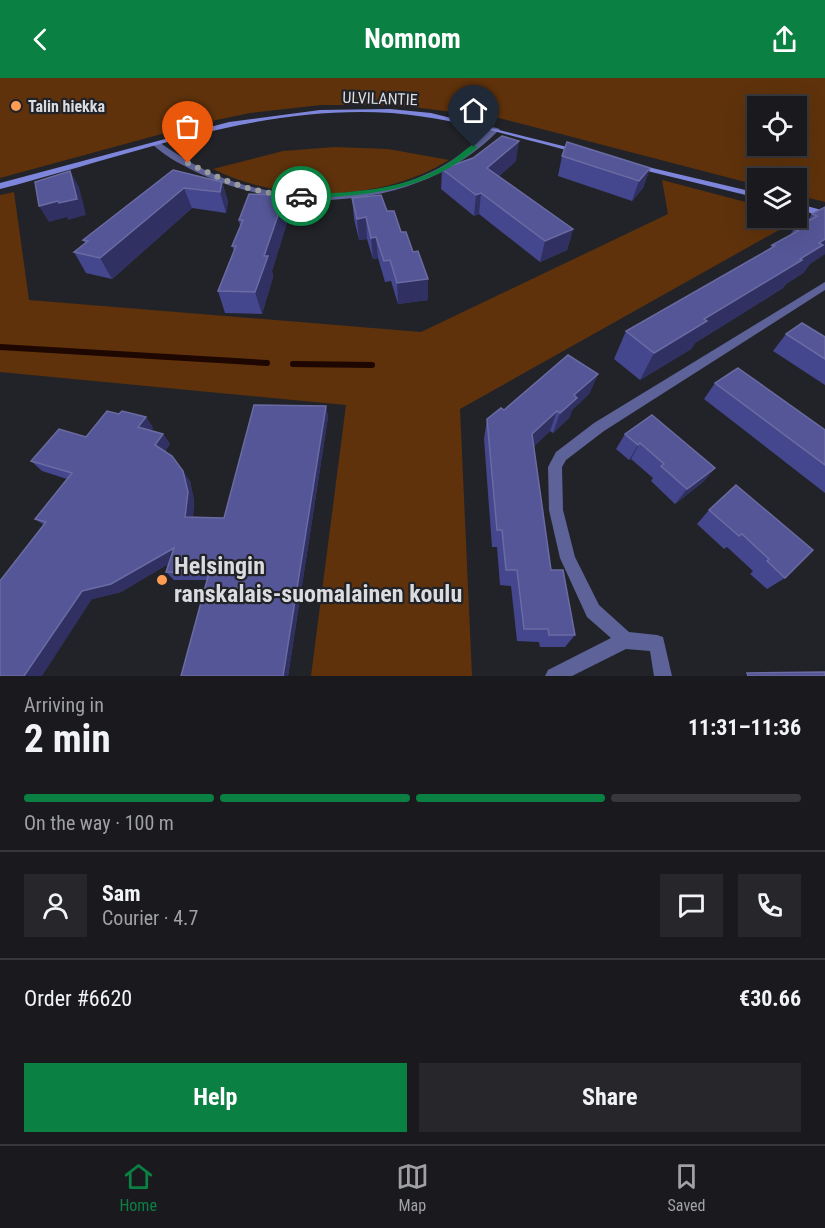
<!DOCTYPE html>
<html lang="en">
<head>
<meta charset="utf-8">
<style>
	body { margin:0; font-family:"Roboto Condensed",sans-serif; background:#27272b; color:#f1f3f6; height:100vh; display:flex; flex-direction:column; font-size:22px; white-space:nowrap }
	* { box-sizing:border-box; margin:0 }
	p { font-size:20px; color:#9fa1a4 }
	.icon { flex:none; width:33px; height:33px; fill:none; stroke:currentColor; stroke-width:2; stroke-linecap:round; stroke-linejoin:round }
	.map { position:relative; height:598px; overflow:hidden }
	.side { display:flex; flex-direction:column; background:#1a1a1e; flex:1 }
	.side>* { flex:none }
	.fabs { position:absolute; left:747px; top:18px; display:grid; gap:12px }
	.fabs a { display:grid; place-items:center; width:60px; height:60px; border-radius:0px; background:#1a1a1e; box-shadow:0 6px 24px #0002,0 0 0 2px #38383c; font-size:30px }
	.pin { position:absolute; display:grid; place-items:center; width:51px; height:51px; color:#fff; margin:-62px -26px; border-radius:50% 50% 50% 0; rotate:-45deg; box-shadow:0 0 6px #0007 }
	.pin .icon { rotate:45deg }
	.courier { position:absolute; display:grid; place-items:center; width:60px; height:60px; margin:-30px; border:4px solid #0b8043; border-radius:50%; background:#fff; color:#222; box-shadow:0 2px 8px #0007 }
	.headline em { font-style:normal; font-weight:700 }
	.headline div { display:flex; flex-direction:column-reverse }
	.headline { display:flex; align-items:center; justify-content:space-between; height:102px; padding:0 24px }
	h1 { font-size:39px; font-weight:700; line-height:45px }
	.bar { display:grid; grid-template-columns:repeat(4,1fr); gap:9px 6px; align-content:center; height:72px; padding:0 24px }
	.bar i { height:8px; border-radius:4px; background:#38383c }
	.bar .current { background:#0b8043 }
	.bar p { grid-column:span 4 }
	.line { display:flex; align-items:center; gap:15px; padding:0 24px; border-top:2px solid #38383c }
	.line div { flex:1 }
	.round { display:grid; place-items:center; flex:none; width:63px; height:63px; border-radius:0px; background:#27272b }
	.button { display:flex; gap:12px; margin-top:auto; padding:12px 24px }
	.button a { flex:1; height:69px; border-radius:0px; background:#0b8043; color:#fff; font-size:24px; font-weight:700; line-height:69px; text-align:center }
	.button a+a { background:#27272b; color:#f1f3f6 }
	header { display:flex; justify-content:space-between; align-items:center; height:78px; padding:0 24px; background:#0b8043; color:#fff; font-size:27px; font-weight:700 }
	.tab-bar { display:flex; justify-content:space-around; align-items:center; height:84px; border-top:2px solid #38383c; background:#1a1a1e; font-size:16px; color:#9fa1a4 }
	.tab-bar a { display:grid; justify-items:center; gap:3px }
	.tab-bar .current { color:#0b8043 }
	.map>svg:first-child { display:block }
</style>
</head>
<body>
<header><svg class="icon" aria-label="back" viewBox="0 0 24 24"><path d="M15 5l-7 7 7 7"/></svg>Nomnom<svg class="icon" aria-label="share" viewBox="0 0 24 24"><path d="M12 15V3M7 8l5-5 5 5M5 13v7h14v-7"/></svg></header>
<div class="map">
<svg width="825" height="598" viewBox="0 0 825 598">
	<rect width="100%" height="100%" fill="#222328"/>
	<g fill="#5f320b" fill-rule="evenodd">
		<path d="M0,0H825V124L797,117L796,100H758L757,107L499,40L413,29L371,27H321L250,35L202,45L0,100ZM758,28H796V68H758Z"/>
		<path d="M335,69L388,71L449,82C381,124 283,126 213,91L283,73Z"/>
		<polygon points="662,102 757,127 758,140 802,139 460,331 472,598 311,598 346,327 0,294 0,117 14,114 29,222 421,254 668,136"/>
	</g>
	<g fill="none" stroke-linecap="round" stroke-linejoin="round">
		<g stroke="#1e0700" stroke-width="6">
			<polyline points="0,269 267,285"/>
			<polyline points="293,286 372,287"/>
		</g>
		<g fill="#5d6398" fill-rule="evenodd">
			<path d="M493,49L500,51C425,129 298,140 203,97C185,89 166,79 152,66L159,64C179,78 200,91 223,100C292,126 382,124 446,86C463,76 478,62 493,49Z"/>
			<polygon points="825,204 825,212 604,353 566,382 562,389 563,432 575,479 599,527 629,554 657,557 663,559 672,598 654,598 650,573 626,571 572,598 545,598 548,592 611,560 587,539 560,480 549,432 548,389 556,374 594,345"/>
		</g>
		<g fill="#7e86db" fill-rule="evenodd">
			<path d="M390,31L431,35L583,73L579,75C518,60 455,40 392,35C258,26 128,78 0,111V105L229,44L320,32Z"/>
			<polygon points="631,85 758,115 758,120 631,89"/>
			<polygon points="796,125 825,133 825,139 796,131"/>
		</g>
	</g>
	<g fill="#44468e">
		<polygon points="562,78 650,90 643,110 632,123 558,98"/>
		<polygon points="516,83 499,98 573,151 567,172 540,184 479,136 474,138 441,111 442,91"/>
		<polygon points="173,92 222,104 228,124 226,135 192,130 112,201 86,195 74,174 85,165 83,162"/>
		<polygon points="285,117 289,138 272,193 273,199 262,236 225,235 218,213 234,173 232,168 240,148 239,142"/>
		<polygon points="352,120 387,133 401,154 428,222 398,226 391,203 385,204 378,180 373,181 367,161 359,162 354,141"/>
		<polygon points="825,129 809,187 803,195 786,206 783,210 695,265 691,271 640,302 614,281 626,253 770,171 772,167 790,157 794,151 807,144 812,136"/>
		<polygon points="786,256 825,259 825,307 773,273"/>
		<polygon points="598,296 589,316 572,332 569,340 553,355 550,353 534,368 551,492 575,557 565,569 540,569 539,564 517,563 511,508 500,507 497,469 492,469 484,361 487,341 504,332"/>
		<polygon points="715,305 825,352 825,415 704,321"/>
		<polygon points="326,328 328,339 288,598 181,598 207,502 174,502 166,494 168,486 121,514 92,521 44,447 35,441 67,401 42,393 31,383 86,359 146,339 153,350 151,352 163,356 170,366 165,373 190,403 194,423 193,439 224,440"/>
		<polygon points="625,356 715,390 703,404 675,426 651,403 653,400 631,381 629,382 616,371"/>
		<polygon points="736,407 785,500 767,511 750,496 753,493 727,469 724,471 697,446 709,432"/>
	</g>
	<g fill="#303162">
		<polygon points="519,63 516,83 485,110 487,90"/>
		<polygon points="650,90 643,110 632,123 639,103"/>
		<polygon points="70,93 79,109 86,137 68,142 67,139 49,144 39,128 58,123"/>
		<polygon points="222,104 228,124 226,135 220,114"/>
		<polygon points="184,110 192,130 112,201 100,180"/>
		<polygon points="481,115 479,136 474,138 476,117"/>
		<polygon points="285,117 289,138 272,193 273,199 262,236 255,214 264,178"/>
		<polygon points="366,139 367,161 359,162 357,141"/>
		<polygon points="573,151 567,172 540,184 545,163"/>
		<polygon points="376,159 378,180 373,181 371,160"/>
		<polygon points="825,161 825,176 809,187 803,195 786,206 783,210 695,265 691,271 640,302 654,275 704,241 800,181"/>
		<polygon points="428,201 428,222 398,226 397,205"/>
		<polygon points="598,296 589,316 572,332 569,340 553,355 560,335 574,317"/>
		<polygon points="326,328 328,339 288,598 283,598"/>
		<polygon points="557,333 550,353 526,375 532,356"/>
		<polygon points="146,339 153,350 145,360 138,349"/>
		<polygon points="163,356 170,366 162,378 155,367"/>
		<polygon points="640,365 631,381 629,382 638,367"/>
		<polygon points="715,390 703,404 675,426 687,411"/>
		<polygon points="183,393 190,403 194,423 192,448 185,439"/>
		<polygon points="174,470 181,478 121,514 92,521 42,598 24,598 82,513"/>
	</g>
	<g fill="#555697" stroke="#6a6ba2" stroke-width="1.5">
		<polygon points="502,58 519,63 487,90 573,151 545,163 481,115 476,117 442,91 473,80"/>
		<polygon points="567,64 650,90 639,103 562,78"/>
		<polygon points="173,92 222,104 220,114 184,110 100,180 74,174 88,163 83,162"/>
		<polygon points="70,93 77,121 59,125 58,123 39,128 35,104"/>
		<polygon points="249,116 285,117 264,178 268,178 255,214 218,213 236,168 232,168 243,142 239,142"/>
		<polygon points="381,117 387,133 394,133 401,154 406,154 413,174 418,173 428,201 397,205 390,182 384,183 376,159 371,160 366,139 357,141 352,120"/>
		<polygon points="825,129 825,161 819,165 823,167 800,181 802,182 704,241 707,243 654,275 626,253 775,168 772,167 798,153 794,151 817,138 812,136"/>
		<polygon points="802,245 825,259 825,281 786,256"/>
		<polygon points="568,277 598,296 574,317 577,320 560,335 557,333 532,356 551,492 563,492 575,557 549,557 548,551 524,551 517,492 506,492 502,452 497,452 487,341 501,330 504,332"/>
		<polygon points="738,290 825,352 825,387 715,305"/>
		<polygon points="254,327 326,328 283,598 181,598 209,495 166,494 174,470 111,506 82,513 24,598 0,598 0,503 46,444 35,441 72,395 31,383 59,351 86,359 107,333 119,336 122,333 146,339 138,349 163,356 155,367 172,378 183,393 188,414 185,439 224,440"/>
		<polygon points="652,337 715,390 687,411 661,388 664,386 640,365 638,367 625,356"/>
		<polygon points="736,407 813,472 785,500 767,483 769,481 742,456 739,458 709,432"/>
		<polygon points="825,594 825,598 748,598 747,595"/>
	</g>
	<path fill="#0b8043" d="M472,67L478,69C430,113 363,119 301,120L298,118L301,116C349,115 399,113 442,89C453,83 462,74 472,67Z"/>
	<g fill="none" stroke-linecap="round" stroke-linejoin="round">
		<path stroke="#9a9b9f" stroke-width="6" stroke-dasharray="0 10.8" d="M188,85C229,105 254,116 301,118"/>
	</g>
	<g fill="#fc9d53" stroke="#222328" stroke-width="2">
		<circle cx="16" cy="28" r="6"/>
		<circle cx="162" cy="502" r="6"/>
	</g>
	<g text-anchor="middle" stroke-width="4.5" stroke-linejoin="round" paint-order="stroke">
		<g font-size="16" fill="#dbdcdf" stroke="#222328">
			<text transform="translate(380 20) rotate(2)" y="6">ULVILANTIE</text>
		</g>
		<g font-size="16" font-weight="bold" fill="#dbdcdf" stroke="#222328" text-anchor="start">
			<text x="28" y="34">Talin hiekka</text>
		</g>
		<g font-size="24" font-weight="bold" fill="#dbdcdf" stroke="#222328" text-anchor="start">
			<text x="174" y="496">Helsingin<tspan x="174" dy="28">ranskalais-suomalainen koulu</tspan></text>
		</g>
	</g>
</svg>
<div class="fabs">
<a><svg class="icon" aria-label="locate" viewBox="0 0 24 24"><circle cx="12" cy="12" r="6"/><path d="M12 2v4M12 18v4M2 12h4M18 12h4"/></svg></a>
<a><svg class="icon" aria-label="layers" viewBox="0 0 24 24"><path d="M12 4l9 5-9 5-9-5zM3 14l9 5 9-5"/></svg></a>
</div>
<div class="pin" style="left:188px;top:85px;background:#ea580c"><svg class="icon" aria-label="bag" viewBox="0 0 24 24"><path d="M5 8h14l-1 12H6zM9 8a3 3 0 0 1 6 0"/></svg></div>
<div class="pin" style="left:474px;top:69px;background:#1f2937"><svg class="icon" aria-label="home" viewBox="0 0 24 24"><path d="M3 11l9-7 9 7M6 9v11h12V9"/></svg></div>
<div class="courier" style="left:301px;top:118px"><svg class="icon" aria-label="car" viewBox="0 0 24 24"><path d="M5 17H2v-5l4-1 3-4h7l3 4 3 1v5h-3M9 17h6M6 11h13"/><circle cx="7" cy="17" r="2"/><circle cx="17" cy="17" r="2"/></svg></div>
</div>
<section class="side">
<div class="headline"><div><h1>2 min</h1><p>Arriving in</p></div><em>11:31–11:36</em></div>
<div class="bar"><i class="current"></i><i class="current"></i><i class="current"></i><i></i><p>On the way · 100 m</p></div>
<div class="line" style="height:108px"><a class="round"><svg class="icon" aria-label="person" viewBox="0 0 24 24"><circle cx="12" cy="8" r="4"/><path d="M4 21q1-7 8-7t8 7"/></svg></a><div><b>Sam</b><p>Courier · 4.7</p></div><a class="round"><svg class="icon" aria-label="chat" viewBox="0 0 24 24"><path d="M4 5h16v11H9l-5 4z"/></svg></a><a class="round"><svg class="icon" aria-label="phone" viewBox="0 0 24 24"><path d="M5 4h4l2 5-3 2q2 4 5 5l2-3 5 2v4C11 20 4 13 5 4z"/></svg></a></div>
<div class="line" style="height:78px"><div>Order #6620</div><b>€30.66</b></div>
<div class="button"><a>Help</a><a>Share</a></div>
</section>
<nav class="tab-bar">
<a class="current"><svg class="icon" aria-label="home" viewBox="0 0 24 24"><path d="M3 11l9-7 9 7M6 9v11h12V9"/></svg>Home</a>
<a><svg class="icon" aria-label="map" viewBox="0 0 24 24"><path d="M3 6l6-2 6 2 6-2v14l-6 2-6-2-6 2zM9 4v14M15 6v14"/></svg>Map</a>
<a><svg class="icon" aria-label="saved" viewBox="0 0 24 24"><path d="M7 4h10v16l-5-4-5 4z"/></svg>Saved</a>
</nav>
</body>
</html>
